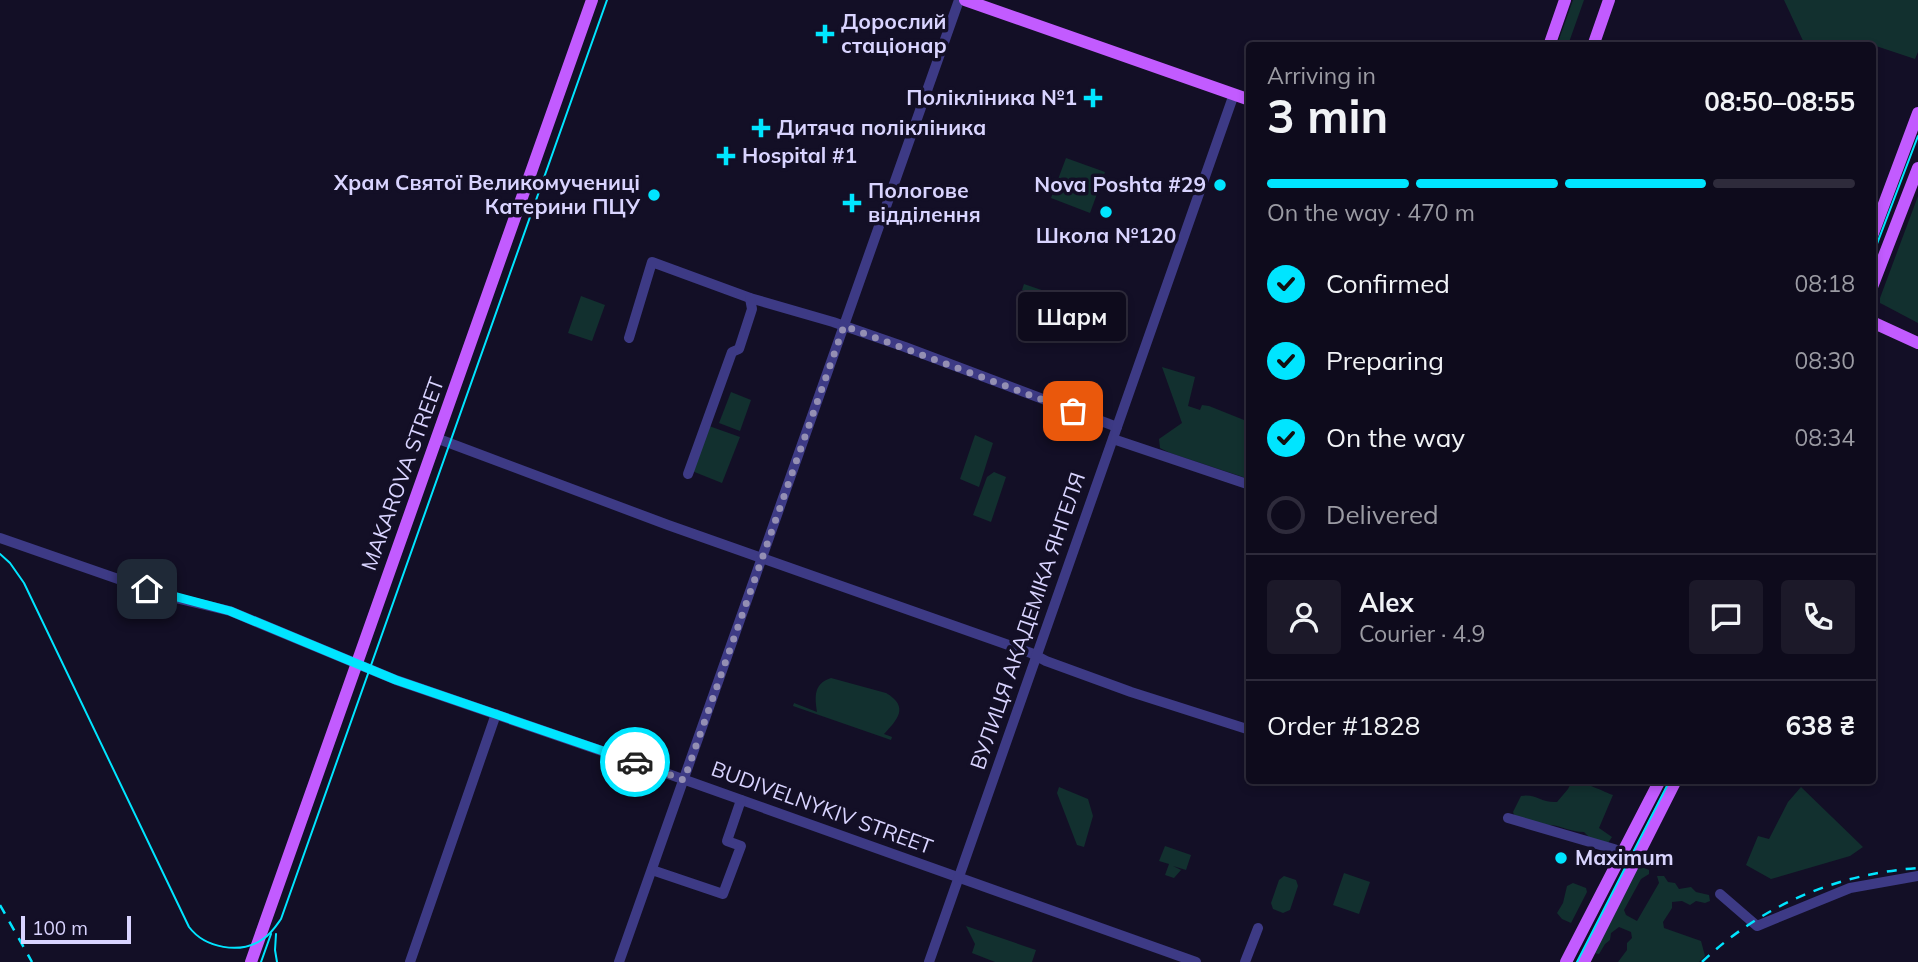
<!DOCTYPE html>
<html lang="en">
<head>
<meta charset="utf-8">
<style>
	body { margin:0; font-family:Mulish,sans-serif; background:#1c1929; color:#f1f3f6; height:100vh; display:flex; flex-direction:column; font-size:26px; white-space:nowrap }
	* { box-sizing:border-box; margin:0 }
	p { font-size:23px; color:#9b9ba3 }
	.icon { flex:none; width:38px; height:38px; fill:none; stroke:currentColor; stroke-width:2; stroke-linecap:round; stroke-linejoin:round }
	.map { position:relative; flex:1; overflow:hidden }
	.sheet { position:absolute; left:1246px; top:42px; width:630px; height:742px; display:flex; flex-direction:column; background:#0e0b1c; border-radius:7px; box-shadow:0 4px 10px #0003,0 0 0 2px #2e2b3b }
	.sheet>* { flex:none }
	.scale { position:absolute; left:21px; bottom:18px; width:110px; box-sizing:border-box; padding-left:7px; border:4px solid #d9d4ff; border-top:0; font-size:19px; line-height:24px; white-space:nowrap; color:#d9d4ff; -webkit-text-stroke:5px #130f26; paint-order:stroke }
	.pin { position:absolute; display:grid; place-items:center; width:60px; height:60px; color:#fff; margin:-30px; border-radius:14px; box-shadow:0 4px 10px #0006 }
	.courier { position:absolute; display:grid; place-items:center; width:70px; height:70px; margin:-35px; border:5px solid #00e5ff; border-radius:50%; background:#fff; color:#222; box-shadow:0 2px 9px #0007 }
	.bubble { position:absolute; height:49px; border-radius:7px; background:#0e0b1c; box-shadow:0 4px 10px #0003,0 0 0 2px #2e2b3b; font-size:23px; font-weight:700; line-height:49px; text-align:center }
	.head em { font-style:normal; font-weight:700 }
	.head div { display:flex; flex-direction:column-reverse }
	.head { display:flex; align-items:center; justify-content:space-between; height:119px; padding:0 21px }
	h1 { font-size:46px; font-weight:700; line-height:52px }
	.bar { display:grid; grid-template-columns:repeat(4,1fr); gap:10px 7px; align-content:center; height:84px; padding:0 21px }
	.bar i { height:9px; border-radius:5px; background:#2e2b3b }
	.bar .current { background:#00e5ff }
	.bar p { grid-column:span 4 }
	.line { display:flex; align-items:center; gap:18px; padding:0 21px; border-top:2px solid #2e2b3b }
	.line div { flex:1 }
	.round { display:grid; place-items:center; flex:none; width:74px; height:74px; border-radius:7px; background:#1c1929 }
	ol { padding:0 21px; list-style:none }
	li { display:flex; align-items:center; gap:21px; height:77px }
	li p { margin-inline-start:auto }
	li .icon { padding:7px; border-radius:50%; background:#00e5ff; color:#111; stroke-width:4 }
	li:last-child { color:#9b9ba3 }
	li i { width:38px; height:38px; border:4px solid #2e2b3b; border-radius:50% }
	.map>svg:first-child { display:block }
</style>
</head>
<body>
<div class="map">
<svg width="1918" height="962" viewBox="0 0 1918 962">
	<rect width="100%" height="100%" fill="#130f26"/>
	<g fill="#12302f">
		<polygon points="1573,0 1584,0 1568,45 1557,45"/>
		<polygon points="1784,0 1918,0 1918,52 1915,59 1858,40 1856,45 1805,45"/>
		<polygon points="1066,158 1105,172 1090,213 1051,198"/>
		<polygon points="1918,196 1918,323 1884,305 1880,303 1880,298"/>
		<polygon points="1024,284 1094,308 1092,315 1022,290"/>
		<polygon points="581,296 605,305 592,341 568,333"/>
		<polygon points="1162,367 1195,377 1188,406 1200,410 1202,405 1209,406 1249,422 1249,479 1170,453 1160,448 1159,439 1182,423"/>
		<polygon points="731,392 751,400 740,431 719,423"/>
		<polygon points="709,426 740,437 722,483 692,471"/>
		<polygon points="975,435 993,443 979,487 960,479"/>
		<polygon points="994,472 1006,477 991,522 973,515 987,477"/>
		<path d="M831,678L886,693C910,707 897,720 884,734L892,737L891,740L793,706L794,703L817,712C815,697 813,684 831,678Z"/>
		<path d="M1572,781C1580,780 1605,792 1613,795L1599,828L1612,837L1608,843L1590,838L1584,832C1570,832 1563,826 1550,825C1536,824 1528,822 1515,817L1513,812L1521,796C1536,793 1540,803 1557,802L1568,789Z"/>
		<polygon points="1059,787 1088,799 1093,816 1084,847 1077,845 1057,793"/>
		<polygon points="1801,787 1863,847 1850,856 1771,879 1746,865 1758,836 1769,839 1788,802"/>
		<polygon points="1165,846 1191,855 1186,870 1173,866 1181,870 1174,878 1165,875 1169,864 1159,861"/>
		<polygon points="1640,866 1649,870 1649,874 1641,879 1624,910 1626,915 1637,921 1659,883 1657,876 1664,876 1668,882 1675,883 1679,889 1691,887 1696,892 1709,895 1710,901 1705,903 1696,901 1690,905 1682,901 1672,902 1672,908 1663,922 1664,928 1701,941 1705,956 1699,962 1618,962 1627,950 1627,943 1632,938 1631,932 1619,927 1611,933 1610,940 1605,944 1599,954 1593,953 1636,868"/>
		<polygon points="1344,873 1370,882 1359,914 1333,905"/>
		<polygon points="1284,876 1296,880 1298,886 1290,910 1283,913 1273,909 1271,903 1279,880"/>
		<polygon points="1573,883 1586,888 1587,892 1571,923 1562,919 1557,913 1563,903 1567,886"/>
		<polygon points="966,926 1036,950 1032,962 995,962 972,953 975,944"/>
	</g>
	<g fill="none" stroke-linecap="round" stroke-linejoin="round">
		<g stroke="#3d3a85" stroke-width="10">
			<polyline points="629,338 652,262 750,298 833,322 905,347 1117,427"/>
			<polyline points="436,438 668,525 1031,653 1046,661 1131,692 1250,730"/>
			<polyline points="1113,439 1250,485"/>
			<polyline points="688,474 732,352 739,349 752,309 750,298"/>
			<polyline points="0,538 167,596 230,611 396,680 660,771 1196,962"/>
			<polyline points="1508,818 1614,849 1636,860"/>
			<polyline points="652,870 723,894 741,846 727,841 741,800"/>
			<polyline points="1720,894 1757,926 1850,888 1918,876"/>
			<polyline points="410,962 496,714"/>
			<polyline points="619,962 959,0"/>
			<polyline points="929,962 1234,94"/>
			<polyline points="1245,962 1258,928"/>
		</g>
		<g stroke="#c25bff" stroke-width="12">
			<polyline points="965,0 1250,100"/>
			<polyline points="1549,46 1565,0"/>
			<polyline points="1593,46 1609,0"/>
			<polyline points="1872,236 1918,113"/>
			<polyline points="1872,287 1918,168"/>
			<polyline points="1872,322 1918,343"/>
			<polyline points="251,962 592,0"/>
			<polyline points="1566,962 1660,780"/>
			<polyline points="1584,962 1676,780"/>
		</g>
		<g stroke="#00e5ff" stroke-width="2">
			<polyline points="1872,257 1918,136"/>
			<path d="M0,554L10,563L24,583L189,927C205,948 240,955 263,939C271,934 276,926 281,919L607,0"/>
			<polyline points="276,934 275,950 277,962"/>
			<polyline points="261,962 271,934"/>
			<polyline points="1577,962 1670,780"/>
		</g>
		<g stroke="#00e5ff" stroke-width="2.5" stroke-dasharray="10 9" stroke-linecap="butt">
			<polyline points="0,905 32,962"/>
			<path d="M1702,962C1762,905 1836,874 1918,868"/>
		</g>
	</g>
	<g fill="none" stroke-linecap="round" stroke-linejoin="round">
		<polyline stroke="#948fb3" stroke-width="7" stroke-dasharray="0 12.6" points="635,762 684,780 844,326 1073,411"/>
		<polyline stroke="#00e5ff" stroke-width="9" points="147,589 230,611 396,680 635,762"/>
	</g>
	<g fill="#00e5ff" stroke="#130f26" stroke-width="2.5">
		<path d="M821.5 23.5h7v7h7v7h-7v7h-7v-7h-7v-7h7z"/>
		<path d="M1089.5 87.5h7v7h7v7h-7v7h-7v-7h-7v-7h7z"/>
		<path d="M757.5 117.5h7v7h7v7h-7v7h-7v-7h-7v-7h7z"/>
		<path d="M722.5 145.5h7v7h7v7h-7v7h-7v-7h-7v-7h7z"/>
		<circle cx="1220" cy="185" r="7"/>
		<circle cx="654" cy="195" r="7"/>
		<path d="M848.5 192.5h7v7h7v7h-7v7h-7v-7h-7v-7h7z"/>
		<circle cx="1106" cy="212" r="7"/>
		<circle cx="1561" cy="858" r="7"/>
	</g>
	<g text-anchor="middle" stroke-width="7" stroke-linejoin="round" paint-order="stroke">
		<g font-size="21" font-weight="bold" fill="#d9d4ff" stroke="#130f26" text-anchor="start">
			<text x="841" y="29">Дорослий<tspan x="841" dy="24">стаціонар</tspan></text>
			<text x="1077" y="105" text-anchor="end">Полікліника №1</text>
			<text x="777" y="135">Дитяча полікліника</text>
			<text x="742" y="163">Hospital #1</text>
			<text x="640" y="190" text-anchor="end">Храм Святої Великомучениці<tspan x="640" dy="24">Катерини ПЦУ</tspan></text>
			<text x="1206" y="192" text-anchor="end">Nova Poshta #29</text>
			<text x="868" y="198">Пологове<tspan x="868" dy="24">відділення</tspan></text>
			<text x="1106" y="243" text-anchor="middle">Школа №120</text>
			<text x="1575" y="865">Maximum</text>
		</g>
		<g font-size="21" fill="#d9d4ff" stroke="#130f26">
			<text transform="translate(403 474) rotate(-70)" y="7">MAKAROVA STREET</text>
			<text transform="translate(1028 621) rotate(-71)" y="7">ВУЛИЦЯ АКАДЕМІКА ЯНГЕЛЯ</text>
			<text transform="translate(822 808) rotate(20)" y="7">BUDIVELNYKIV STREET</text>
		</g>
	</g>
</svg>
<div class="scale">100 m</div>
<div class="pin" style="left:1073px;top:411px;background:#ea580c"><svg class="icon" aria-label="bag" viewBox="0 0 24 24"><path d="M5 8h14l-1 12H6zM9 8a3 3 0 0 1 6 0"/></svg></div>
<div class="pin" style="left:147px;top:589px;background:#1f2937"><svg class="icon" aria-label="home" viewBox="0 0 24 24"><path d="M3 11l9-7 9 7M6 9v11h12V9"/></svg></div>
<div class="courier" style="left:635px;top:762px"><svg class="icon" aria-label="car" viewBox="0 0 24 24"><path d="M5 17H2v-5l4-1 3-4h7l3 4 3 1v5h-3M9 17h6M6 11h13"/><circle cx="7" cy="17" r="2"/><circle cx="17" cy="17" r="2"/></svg></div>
<div class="bubble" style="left:1018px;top:292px;width:108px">Шарм</div>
<section class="sheet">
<div class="head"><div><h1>3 min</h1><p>Arriving in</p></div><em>08:50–08:55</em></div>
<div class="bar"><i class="current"></i><i class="current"></i><i class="current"></i><i></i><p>On the way · 470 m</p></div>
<ol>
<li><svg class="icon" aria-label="check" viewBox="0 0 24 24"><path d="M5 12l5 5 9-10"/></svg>Confirmed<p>08:18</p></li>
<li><svg class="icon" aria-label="check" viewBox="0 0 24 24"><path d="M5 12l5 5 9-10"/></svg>Preparing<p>08:30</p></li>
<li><svg class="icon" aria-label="check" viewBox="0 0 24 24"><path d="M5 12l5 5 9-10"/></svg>On the way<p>08:34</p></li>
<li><i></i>Delivered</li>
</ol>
<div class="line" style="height:126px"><a class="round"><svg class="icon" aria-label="person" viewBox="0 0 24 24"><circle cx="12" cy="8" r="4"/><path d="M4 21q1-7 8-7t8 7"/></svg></a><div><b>Alex</b><p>Courier · 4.9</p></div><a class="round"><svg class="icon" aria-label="chat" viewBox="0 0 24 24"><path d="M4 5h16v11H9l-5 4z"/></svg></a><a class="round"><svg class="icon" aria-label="phone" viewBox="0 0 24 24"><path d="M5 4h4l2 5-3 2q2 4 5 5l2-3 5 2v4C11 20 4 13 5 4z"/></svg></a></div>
<div class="line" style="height:91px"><div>Order #1828</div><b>638 ₴</b></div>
</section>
</div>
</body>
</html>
